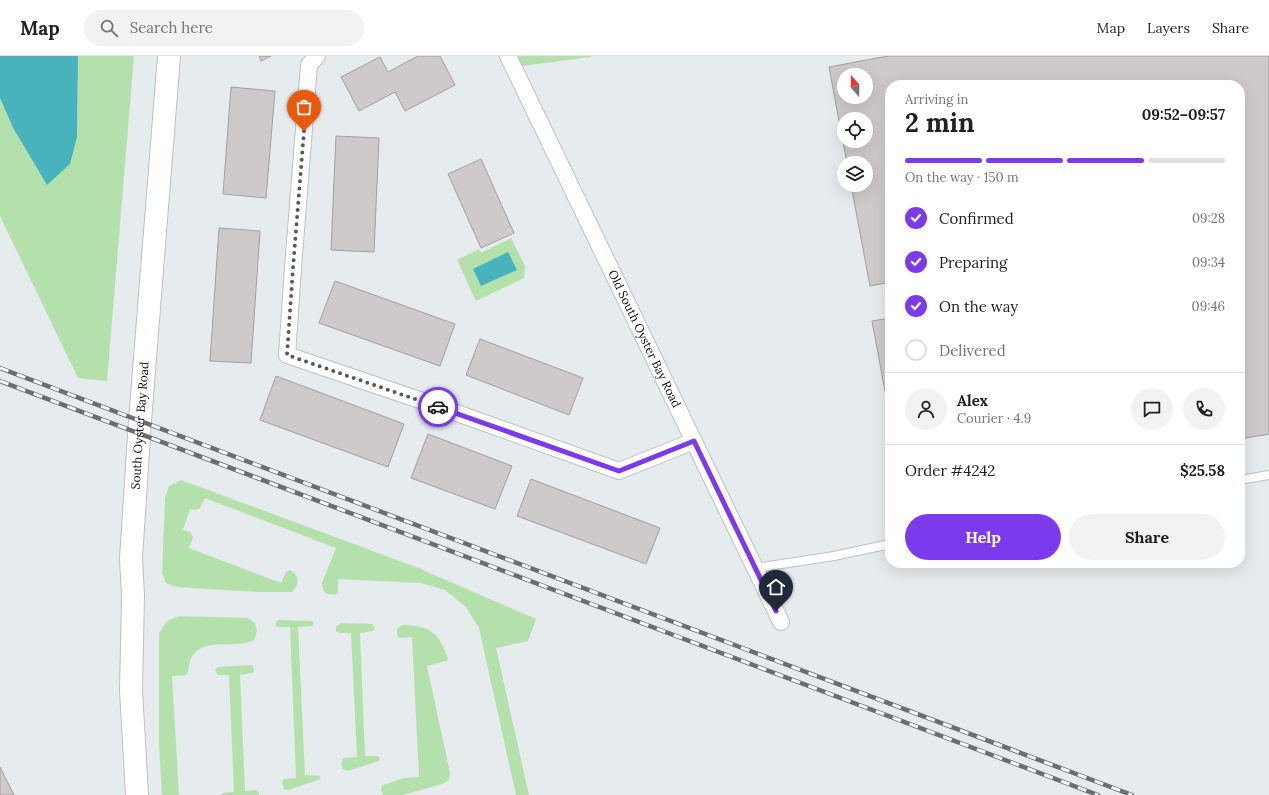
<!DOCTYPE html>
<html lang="en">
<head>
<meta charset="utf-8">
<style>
	body { margin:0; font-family:Lora,serif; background:#f2f2f2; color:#202124; height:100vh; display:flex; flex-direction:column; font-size:15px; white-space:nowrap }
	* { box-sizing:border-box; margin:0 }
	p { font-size:13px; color:#757577 }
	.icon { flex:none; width:22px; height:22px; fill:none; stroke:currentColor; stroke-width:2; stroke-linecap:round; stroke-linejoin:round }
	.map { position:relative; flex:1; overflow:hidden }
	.side { position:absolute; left:885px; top:24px; width:360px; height:488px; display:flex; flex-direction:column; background:#fff; border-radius:16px; box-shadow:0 4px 16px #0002 }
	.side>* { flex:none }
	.needle { width:26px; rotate:340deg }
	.controls { position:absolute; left:837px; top:12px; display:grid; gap:8px }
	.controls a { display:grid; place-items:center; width:36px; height:36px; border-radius:50%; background:#fff; box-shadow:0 4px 16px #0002; font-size:20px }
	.pin { position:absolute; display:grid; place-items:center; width:34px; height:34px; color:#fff; margin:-41px -17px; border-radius:50% 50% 50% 0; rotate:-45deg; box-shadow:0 0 4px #0007 }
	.pin .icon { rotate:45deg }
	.courier { position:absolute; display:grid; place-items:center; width:40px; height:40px; margin:-20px; border:3px solid #7c3aed; border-radius:50%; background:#fff; color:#222; box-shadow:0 1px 5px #0007 }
	.head em { font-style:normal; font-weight:800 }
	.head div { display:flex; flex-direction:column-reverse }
	.head { display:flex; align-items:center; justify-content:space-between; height:68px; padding:0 20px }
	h1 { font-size:26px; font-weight:800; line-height:30px }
	.bar { display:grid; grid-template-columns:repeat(4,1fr); gap:6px 4px; align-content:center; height:48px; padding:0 20px }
	.bar i { height:5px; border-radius:3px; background:#e0e0e0 }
	.bar .current { background:#7c3aed }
	.bar p { grid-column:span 4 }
	.line { display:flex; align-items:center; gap:10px; padding:0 20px; border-top:1px solid #e0e0e0 }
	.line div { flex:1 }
	.round { display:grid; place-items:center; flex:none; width:42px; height:42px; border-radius:21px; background:#f2f2f2 }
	ol { padding:0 20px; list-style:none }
	li { display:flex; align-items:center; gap:12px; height:44px }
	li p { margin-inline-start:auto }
	li .icon { padding:4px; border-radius:50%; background:#7c3aed; color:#fff; stroke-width:4 }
	li:last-child { color:#757577 }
	li i { width:22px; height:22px; border:2px solid #e0e0e0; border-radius:50% }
	.primary-button { display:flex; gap:8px; margin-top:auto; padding:8px 20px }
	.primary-button a { flex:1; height:46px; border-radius:24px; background:#7c3aed; color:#fff; font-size:16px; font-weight:800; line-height:46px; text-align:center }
	.primary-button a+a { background:#f2f2f2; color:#202124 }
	header { display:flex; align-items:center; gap:24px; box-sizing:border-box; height:56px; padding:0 20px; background:#fff; border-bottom:1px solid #e0e0e0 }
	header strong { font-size:19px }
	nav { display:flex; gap:22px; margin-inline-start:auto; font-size:14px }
	.search { width:280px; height:36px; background:#f2f2f2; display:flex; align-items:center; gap:10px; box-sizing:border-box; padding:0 14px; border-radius:22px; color:#757577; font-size:15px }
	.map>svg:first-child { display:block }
</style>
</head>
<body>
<header>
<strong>Map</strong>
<div class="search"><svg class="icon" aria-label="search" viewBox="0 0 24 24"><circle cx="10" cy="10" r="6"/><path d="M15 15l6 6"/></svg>Search here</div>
<nav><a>Map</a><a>Layers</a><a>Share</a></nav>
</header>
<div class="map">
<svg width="1269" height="739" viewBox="0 0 1269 739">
	<rect width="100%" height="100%" fill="#e6ebee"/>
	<g fill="#b4e1ab">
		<polygon points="78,0 134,0 107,325 78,322 0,160 0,42 13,72 47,129 77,81"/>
		<polygon points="508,0 591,0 591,1 514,11"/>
		<polygon points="511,182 525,210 524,222 476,245 457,204 479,193 481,197"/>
		<path d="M181,424L416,511L536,563L528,585L496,592L529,739H516L479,572L466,551L445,534L421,527L338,523V537L335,539L327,538L323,534L322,527L336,492L205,442L200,452L196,454L190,453L183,474L190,476L193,481L189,492L281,527L286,516L290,514C300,520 300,527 292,536H256L175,531L166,527L162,517L165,442L169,430Z"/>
		<path d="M179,560L248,562L255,567L257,575L254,584C235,594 199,579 190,605C189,609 188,613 188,617L186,619L172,620L179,739H162L159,688V577L167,565Z"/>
		<polygon points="278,564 312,565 314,567 312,570 298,571 305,719 319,720 321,721 318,724 288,734 284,733 282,725 285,723 296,722 290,571 277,571 275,568"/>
		<path d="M341,567L372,568L375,572L373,575L360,577L365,700H378L380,702L379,705L348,715L343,713C341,709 341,705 344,702L357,701L351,577H339L336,575V571Z"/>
		<path d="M402,569C429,569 440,577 448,603L446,605L427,610L450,717L449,724L442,728L403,739H383L381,733L383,729L404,722L419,721L412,581L399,582L397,578V573Z"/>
		<polygon points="252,609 254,613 253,617 240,619 245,735 256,734 259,737 259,739 220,739 223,737 234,736 229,619 218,619 215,614 218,611"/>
	</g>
	<g fill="#48b3bd">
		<polygon points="0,0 78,0 77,81 70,108 47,129 13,72 0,42"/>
		<polygon points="508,196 517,214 481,230 473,213"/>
	</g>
	<g fill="#cec9cb" stroke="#a39ea0" fill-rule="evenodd">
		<polygon points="259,0 271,0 261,5"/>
		<polygon points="418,0 440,0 455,29 405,55 395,36 359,55 341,21 380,1 388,16"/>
		<path d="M888,0H1269V378L1240,383V29H890V226L870,230L851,129H866V107H847L829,11ZM844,19H866V41H844ZM844,63H866V85H844Z"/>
		<polygon points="231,31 275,35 266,142 223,138"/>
		<polygon points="336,80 379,82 374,196 331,194"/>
		<polygon points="481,103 514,177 481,192 448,118"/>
		<polygon points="219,172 260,175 251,307 210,305"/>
		<polygon points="335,225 455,268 440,310 319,267"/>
		<polygon points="890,262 890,362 872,265"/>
		<polygon points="480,283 583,322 569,359 466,319"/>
		<polygon points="276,320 404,368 388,411 260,364"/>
		<polygon points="428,378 512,410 495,453 411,422"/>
		<polygon points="531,423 660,472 646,508 517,460"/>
		<polygon points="0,711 14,739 0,739"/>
	</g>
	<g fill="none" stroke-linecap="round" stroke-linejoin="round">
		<defs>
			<g id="service">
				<polyline points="1240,424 1269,419"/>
				<polyline points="755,512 834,500 890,488"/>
			</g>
			<g id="minor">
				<polyline points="317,0 309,9 293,212 287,299 446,353 619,415 694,385"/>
				<path id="s1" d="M508,0L781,566"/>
			</g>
			<g id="secondary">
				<path id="s2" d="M137,739L131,634L133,540L131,502L140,365L169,0"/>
			</g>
		</defs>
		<use href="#service" stroke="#bcc0c3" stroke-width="10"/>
		<use href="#minor" stroke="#bcc0c3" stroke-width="18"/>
		<use href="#secondary" stroke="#bcc0c3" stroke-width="24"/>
		<use href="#service" stroke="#fff" stroke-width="8"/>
		<use href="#minor" stroke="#fff" stroke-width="16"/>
		<use href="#secondary" stroke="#fff" stroke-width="22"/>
		<defs>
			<g id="rail">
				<polyline points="0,312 1132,739"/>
				<polyline points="0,325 1098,739"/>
			</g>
		</defs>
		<use href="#rail" stroke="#6b6e70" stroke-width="4.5"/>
		<use href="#rail" stroke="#f3f8fb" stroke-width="3" stroke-dasharray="9" stroke-linecap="butt"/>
	</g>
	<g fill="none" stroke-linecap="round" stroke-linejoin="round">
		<polyline stroke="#575a5c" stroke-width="4" stroke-dasharray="0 7.2" points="304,75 293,212 287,299 438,351"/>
		<polyline stroke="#7c3aed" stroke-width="5" points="438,351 619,415 694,385 776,555"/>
	</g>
	<g text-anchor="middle" stroke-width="4" stroke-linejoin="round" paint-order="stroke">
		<g font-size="12" fill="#0a0c0d" stroke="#f3f8fb">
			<text dy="4" stroke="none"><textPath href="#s1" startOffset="314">Old South Oyster Bay Road</textPath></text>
			<text dy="4" stroke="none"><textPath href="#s2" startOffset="370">South Oyster Bay Road</textPath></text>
		</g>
	</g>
</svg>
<div class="controls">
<a><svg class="needle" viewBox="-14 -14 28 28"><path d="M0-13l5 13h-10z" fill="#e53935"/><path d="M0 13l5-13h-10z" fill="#757577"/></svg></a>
<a><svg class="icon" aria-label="locate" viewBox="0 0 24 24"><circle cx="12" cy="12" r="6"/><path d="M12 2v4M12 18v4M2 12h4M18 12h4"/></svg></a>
<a><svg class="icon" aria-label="layers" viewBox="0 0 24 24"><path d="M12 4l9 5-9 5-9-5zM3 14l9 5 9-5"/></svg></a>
</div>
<div class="pin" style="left:304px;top:75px;background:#ea580c"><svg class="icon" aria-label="bag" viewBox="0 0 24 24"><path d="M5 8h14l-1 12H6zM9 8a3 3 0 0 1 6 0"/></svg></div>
<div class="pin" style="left:776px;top:555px;background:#1f2937"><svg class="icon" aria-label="home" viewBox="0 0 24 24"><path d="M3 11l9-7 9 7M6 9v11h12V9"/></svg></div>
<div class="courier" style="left:438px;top:351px"><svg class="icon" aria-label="car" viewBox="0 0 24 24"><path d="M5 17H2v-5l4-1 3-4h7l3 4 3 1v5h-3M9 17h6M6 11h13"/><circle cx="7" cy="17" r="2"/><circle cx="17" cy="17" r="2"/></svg></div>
<section class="side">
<div class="head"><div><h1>2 min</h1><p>Arriving in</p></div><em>09:52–09:57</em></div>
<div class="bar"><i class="current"></i><i class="current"></i><i class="current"></i><i></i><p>On the way · 150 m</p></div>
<ol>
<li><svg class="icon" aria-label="check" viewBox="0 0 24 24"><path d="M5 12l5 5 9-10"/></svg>Confirmed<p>09:28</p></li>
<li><svg class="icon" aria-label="check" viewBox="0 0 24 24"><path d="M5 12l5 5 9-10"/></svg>Preparing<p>09:34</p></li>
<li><svg class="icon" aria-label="check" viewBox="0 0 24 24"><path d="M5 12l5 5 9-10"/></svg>On the way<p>09:46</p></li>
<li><i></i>Delivered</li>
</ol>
<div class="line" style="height:72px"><a class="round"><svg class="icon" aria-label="person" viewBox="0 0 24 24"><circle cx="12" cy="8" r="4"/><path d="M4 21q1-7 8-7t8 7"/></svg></a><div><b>Alex</b><p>Courier · 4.9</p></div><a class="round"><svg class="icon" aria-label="chat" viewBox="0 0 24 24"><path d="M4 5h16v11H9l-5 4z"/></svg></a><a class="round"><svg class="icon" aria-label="phone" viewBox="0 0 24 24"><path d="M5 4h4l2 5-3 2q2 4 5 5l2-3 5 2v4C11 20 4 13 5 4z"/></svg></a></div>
<div class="line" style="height:52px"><div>Order #4242</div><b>$25.58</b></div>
<div class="primary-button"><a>Help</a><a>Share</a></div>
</section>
</div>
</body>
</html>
